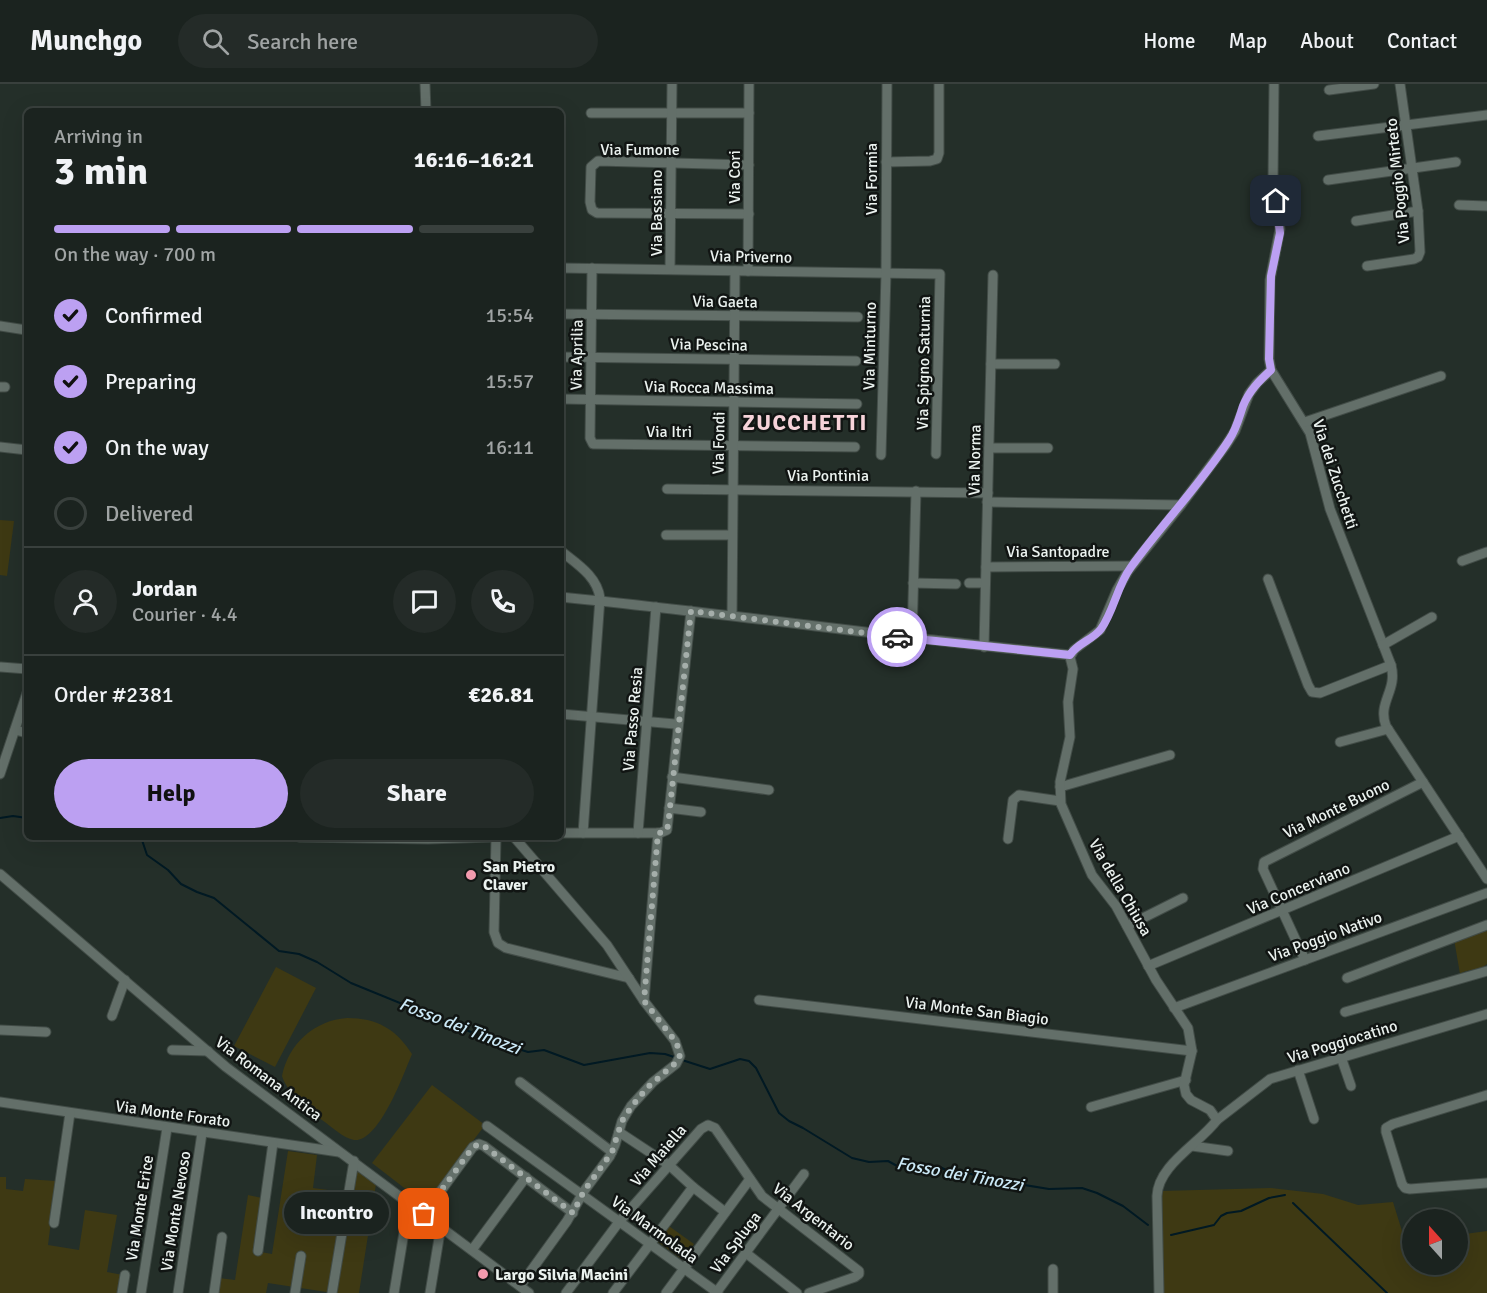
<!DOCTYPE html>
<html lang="en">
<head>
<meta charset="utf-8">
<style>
	body { margin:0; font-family:Signika,sans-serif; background:#242b28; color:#f1f3f6; height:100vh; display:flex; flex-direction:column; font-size:22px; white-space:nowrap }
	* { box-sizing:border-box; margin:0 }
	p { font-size:20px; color:#a0a4a4 }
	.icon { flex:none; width:33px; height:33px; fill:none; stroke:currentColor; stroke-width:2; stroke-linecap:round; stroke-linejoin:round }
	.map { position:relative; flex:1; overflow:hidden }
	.panel { position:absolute; left:24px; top:24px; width:540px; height:732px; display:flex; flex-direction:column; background:#1b231f; border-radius:9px; box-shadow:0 6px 24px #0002,0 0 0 2px #39403d }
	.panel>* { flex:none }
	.needle { width:39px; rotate:339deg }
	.tools { position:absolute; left:1402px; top:1125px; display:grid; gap:12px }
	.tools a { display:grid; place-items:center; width:66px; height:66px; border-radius:50%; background:#1b231f; box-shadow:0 6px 24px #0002,0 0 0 2px #39403d; font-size:30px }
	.pin { position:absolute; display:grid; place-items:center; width:51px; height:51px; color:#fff; margin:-26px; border-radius:12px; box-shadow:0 3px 9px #0006 }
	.courier { position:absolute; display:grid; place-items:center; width:60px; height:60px; margin:-30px; border:4px solid #bca0f2; border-radius:50%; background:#fff; color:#222; box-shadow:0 2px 8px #0007 }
	.bubble { position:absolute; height:42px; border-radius:21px; background:#1b231f; box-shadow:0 6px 24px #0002,0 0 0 2px #39403d; font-size:20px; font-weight:800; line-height:42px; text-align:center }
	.head em { font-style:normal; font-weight:800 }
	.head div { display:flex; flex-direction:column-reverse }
	.head { display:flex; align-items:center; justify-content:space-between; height:102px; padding:0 30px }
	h1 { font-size:39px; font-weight:800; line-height:45px }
	.bar { display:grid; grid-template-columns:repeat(4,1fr); gap:9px 6px; align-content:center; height:72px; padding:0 30px }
	.bar i { height:8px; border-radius:4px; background:#39403d }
	.bar .active { background:#bca0f2 }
	.bar p { grid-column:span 4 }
	.line { display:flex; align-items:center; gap:15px; padding:0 30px; border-top:2px solid #39403d }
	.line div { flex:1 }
	.round { display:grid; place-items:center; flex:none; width:63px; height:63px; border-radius:32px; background:#242b28 }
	ol { padding:0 30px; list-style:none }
	li { display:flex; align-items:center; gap:18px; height:66px }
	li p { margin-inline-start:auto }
	li .icon { padding:6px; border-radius:50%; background:#bca0f2; color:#111; stroke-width:4 }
	li:last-child { color:#a0a4a4 }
	li i { width:33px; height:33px; border:3px solid #39403d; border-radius:50% }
	.action { display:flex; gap:12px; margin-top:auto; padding:12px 30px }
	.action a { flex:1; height:69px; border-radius:36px; background:#bca0f2; color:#111; font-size:24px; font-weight:800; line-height:69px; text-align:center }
	.action a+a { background:#242b28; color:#f1f3f6 }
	header { display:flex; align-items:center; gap:36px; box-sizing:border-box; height:84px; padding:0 30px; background:#1b231f; border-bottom:2px solid #39403d }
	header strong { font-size:28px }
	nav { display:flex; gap:33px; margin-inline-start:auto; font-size:21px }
	.search { width:420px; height:54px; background:#242b28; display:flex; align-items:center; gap:15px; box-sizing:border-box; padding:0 21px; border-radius:33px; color:#a0a4a4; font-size:22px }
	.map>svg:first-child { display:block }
</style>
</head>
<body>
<header>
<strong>Munchgo</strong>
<div class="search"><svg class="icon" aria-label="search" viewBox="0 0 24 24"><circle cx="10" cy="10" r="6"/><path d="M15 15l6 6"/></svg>Search here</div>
<nav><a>Home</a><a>Map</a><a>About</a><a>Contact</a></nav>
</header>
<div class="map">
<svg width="1487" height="1209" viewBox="0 0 1487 1209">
	<rect width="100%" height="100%" fill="#242f29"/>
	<g fill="#3e3913">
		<polygon points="0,436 14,437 7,492 0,491"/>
		<path d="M1487,843V880C1480,887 1465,885 1460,890L1454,855Z"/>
		<polygon points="276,883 316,904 275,983 234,962"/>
		<path d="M347,934C377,934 396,945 412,970C404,989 379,1059 354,1056C343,1054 331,1042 322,1036C309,1027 286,1007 282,992C288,960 315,936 347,934Z"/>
		<polygon points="432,1001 485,1041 425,1120 372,1079"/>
		<polygon points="288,1067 317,1071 313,1104 351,1109 355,1083 376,1100 359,1209 333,1209 268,1199 266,1209 217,1209 219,1194 235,1196 248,1111 262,1114 255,1167 272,1170"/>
		<polygon points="0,1093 6,1093 6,1105 23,1107 25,1095 56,1097 48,1161 79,1166 85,1126 117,1131 107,1188 123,1191 120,1209 0,1209"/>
		<polygon points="1271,1104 1323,1110 1358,1121 1393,1118 1402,1147 1413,1149 1413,1180 1458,1180 1458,1151 1487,1147 1487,1209 1163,1209 1161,1107"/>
		<polygon points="666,1140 694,1160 683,1176 655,1156"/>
	</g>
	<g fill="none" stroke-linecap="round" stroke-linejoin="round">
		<g stroke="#011923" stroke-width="2">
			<polyline points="0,734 13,732 27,734"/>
			<polyline points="121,753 126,756 142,756 147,771 168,786 181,800 197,808 214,814 279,867 299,870 317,878 351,899 493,957 528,968 544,966 584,981 650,969 665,970 677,974"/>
			<polyline points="682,976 710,985 740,975 749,977 756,984 779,1029 789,1037 803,1044 852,1074 869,1078 888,1077 899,1083 909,1081 920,1085 940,1083 954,1090 963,1087 982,1094 993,1094 1006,1098 1049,1105 1082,1104 1097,1109 1123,1122 1148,1141"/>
			<polyline points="1293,1119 1387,1209"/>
			<polyline points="1171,1151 1214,1141 1221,1132 1227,1129 1241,1127 1269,1114 1285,1111"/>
		</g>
		<defs>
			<g id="minor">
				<polyline points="425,0 426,27"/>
				<path d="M1274,0L1273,96L1280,145L1270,196L1269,275L1271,286L1310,349L1330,425L1391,581C1398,607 1377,618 1386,642L1487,795"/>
				<polyline points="1329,6 1374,0"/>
				<polyline points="591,29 749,29"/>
				<polyline points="1318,52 1487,31"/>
				<polyline points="886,78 930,77 937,75 939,69 939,0"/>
				<polyline points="749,81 598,77 591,83 590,118 592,126 597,129 749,130"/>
				<polyline points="1328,96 1456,78"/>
				<polyline points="1459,121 1487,122"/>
				<polyline points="1356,137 1418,127"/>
				<polyline points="1367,182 1414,175 1418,173 1420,168 1418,127 1400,0"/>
				<polyline points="561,184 940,190 936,370"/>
				<polyline points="592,184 590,354 593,360 855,363"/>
				<polyline points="670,185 672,0"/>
				<polyline points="748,187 749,0"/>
				<polyline points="561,230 858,233"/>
				<polyline points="0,242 26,246"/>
				<polyline points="561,273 856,277"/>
				<polyline points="991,280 1055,280"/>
				<polyline points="0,303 5,303"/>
				<polyline points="561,315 857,320"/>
				<polyline points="1305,338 1441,292"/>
				<polyline points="0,363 27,366"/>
				<polyline points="989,364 1048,364"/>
				<polyline points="881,371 886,189 887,0"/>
				<polyline points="667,405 988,409"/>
				<polyline points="987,418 1181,421"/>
				<polyline points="666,451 732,451"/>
				<path d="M561,467C577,480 597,492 600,514L583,749"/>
				<polyline points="1462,477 1487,468"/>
				<polyline points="986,483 1131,482"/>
				<polyline points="1268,495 1308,601 1312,608 1320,609 1391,581"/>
				<polyline points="913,499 956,500"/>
				<polyline points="969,499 985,499"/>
				<path d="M561,513C731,530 900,554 1070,571"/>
				<polyline points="732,531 735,187"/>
				<polyline points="912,554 916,407"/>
				<polyline points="1383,561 1432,533"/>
				<polyline points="984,563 993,191"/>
				<polyline points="1,583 27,585"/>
				<polyline points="561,630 675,640"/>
				<polyline points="15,646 27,649"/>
				<polyline points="1340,658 1388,645"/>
				<polyline points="0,690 27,609"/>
				<polyline points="672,693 769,706"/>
				<polyline points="1060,703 1170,671"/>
				<polyline points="669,724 701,728"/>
				<polyline points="561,749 660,749 667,746 691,527"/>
				<polyline points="638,749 656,523"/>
				<polyline points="299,753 428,755 492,753"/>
				<polyline points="496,753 494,848 498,859 506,864 629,894"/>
				<polyline points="514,753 607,861 644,917 675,957 680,972 676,980 653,998 631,1022 622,1037 615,1061 610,1072 584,1107 567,1137 520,1202"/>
				<polyline points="1008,755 1013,716 1019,711 1060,717"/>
				<polyline points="0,790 226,983 529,1209"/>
				<polyline points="1127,842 1183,814"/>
				<polyline points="1305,876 1263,785 1264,778 1423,698"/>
				<polyline points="1148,882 1459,752"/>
				<polyline points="1347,894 1487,841"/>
				<polyline points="759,916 1192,967"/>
				<polyline points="644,917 658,749"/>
				<polyline points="1174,924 1487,809"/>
				<polyline points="1345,928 1487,887"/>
				<polyline points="112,932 125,896"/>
				<polyline points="0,946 46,948"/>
				<polyline points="172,966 208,967"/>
				<polyline points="1341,973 1351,1002"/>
				<polyline points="1298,986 1314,1035"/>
				<polyline points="520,998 612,1068"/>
				<polyline points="1487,1011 1393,1040 1386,1044 1386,1048 1402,1100 1405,1104 1410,1105 1487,1099"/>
				<polyline points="0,1018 339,1068"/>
				<polyline points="1091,1023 1186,996"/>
				<polyline points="1217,1036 1270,995 1487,930"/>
				<polyline points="487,1042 718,1209"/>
				<polyline points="619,1048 669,1081 693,1103 725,1128"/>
				<polyline points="1192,1062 1228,1067"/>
				<polyline points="424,1130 473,1063 479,1060 484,1062 573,1129"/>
				<polyline points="54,1139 70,1029"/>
				<polyline points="472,1166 526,1093"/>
				<polyline points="258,1167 273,1059"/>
				<polyline points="746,1169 797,1209"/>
				<polyline points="1053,1185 1053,1209"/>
				<polyline points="122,1209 125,1191"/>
				<polyline points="141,1209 167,1044"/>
				<polyline points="178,1209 202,1049"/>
				<polyline points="214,1209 222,1153"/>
				<polyline points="295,1209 301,1172"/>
				<polyline points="332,1209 354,1077"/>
				<polyline points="394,1209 409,1118"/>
				<polyline points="430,1209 441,1142"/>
				<polyline points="566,1209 619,1138 701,1045 708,1041 715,1044 762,1112 859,1187 859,1190 855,1193 809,1209"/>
				<polyline points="613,1209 693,1103"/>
				<polyline points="666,1209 750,1095"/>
				<polyline points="716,1209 804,1090"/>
				<path d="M1159,1209L1157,1112C1158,1081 1199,1060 1217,1036L1210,1026L1191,1016L1186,1010L1184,1001L1192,967L1188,944L1156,896L1116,822L1092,791L1061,720L1060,698L1070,653L1068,618L1073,585L1070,573L1074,566L1100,546L1117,506L1128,487L1181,421L1226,361L1235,347L1249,310L1257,299L1271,286"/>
			</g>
		</defs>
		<use href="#minor" stroke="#424c47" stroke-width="11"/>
		<use href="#minor" stroke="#636f69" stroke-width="9"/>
	</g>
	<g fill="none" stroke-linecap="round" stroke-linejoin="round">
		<polyline stroke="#a5aeaa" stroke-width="6" stroke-dasharray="0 10.8" points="424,1130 473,1063 479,1060 484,1062 573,1129 584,1107 612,1068 622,1037 632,1022 648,1003 679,976 680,969 676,958 644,917 658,749 665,748 668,742 691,527 897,553"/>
		<path stroke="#bca0f2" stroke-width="8" d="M897,553L1070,571C1077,559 1093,556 1101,545C1114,527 1117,502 1131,483C1162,440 1200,401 1229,356C1236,346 1239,334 1243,322C1249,307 1259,297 1271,286L1269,275L1271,192L1280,149L1276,117"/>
	</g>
	<g fill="#f29aad" stroke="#111513" stroke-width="2">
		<circle cx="471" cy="791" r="6"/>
		<circle cx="483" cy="1190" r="6"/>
	</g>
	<g text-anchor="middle" stroke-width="5" stroke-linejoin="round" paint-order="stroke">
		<g font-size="16" fill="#ebf2ef" stroke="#111513">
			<text x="640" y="71">Via Fumone</text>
			<text transform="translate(734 93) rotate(-90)" y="6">Via Cori</text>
			<text transform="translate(871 95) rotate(-90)" y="6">Via Formia</text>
			<text transform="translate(1397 97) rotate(-96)" y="6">Via Poggio Mirteto</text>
			<text transform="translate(656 129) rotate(-90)" y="6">Via Bassiano</text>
			<text transform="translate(751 172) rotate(1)" y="6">Via Priverno</text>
			<text transform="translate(725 217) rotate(1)" y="6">Via Gaeta</text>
			<text transform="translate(709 260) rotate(1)" y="6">Via Pescina</text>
			<text transform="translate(869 262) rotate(-89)" y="6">Via Minturno</text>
			<text transform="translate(576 271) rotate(-89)" y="6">Via Aprilia</text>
			<text transform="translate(923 279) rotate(-89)" y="6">Via Spigno Saturnia</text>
			<text transform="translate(709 303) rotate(1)" y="6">Via Rocca Massima</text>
			<text x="669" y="353">Via Itri</text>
			<text transform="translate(718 359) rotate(-89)" y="6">Via Fondi</text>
			<text transform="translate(974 376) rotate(-89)" y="6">Via Norma</text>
			<text transform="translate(1336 390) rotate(72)" y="6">Via dei Zucchetti</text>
			<text x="828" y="397">Via Pontinia</text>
			<text x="1058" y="473">Via Santopadre</text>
			<text transform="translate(632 635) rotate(-85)" y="6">Via Passo Resia</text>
			<text transform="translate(1336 724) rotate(-26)" y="6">Via Monte Buono</text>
			<text transform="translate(1121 803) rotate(60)" y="6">Via della Chiusa</text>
			<text transform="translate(1298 804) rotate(-23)" y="6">Via Concerviano</text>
			<text transform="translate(1325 852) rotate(-20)" y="6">Via Poggio Nativo</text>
			<text transform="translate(977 926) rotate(7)" y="6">Via Monte San Biagio</text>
			<text transform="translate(1342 957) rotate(-17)" y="6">Via Poggiocatino</text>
			<text transform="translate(269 994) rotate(37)" y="6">Via Romana Antica</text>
			<text transform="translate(173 1029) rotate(8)" y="6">Via Monte Forato</text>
			<text transform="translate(658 1071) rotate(-49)" y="6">Via Maiella</text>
			<text transform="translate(139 1124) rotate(-81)" y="6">Via Monte Erice</text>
			<text transform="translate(175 1127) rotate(-81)" y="6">Via Monte Nevoso</text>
			<text transform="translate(814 1132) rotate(38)" y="6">Via Argentario</text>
			<text transform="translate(655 1145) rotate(36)" y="6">Via Marmolada</text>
			<text transform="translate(735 1158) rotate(-53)" y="6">Via Spluga</text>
		</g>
		<g font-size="16" font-weight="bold" fill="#ebf2ef" stroke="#111513" text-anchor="start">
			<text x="483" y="788">San Pietro<tspan x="483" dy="18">Claver</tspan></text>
			<text x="495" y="1196">Largo Silvia Macini</text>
		</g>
		<g font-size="18" font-style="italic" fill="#cbe9f7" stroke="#111513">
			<text transform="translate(460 942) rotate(21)" y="6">Fosso dei Tinozzi</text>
			<text transform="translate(960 1090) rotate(10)" y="6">Fosso dei Tinozzi</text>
		</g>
		<g font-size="22" font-weight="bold" letter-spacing="1.5" fill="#f6d3d9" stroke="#111513">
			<text x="805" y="346">ZUCCHETTI</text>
		</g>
	</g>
</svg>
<div class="tools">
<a><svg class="needle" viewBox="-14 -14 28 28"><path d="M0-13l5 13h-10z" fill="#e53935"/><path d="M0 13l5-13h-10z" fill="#a0a4a4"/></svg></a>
</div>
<div class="pin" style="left:424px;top:1130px;background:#ea580c"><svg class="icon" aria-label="bag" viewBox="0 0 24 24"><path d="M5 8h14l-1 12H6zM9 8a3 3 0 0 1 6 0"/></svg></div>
<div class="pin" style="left:1276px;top:117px;background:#1f2937"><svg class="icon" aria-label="home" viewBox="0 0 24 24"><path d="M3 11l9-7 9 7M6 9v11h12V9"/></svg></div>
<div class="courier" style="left:897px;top:553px"><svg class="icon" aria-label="car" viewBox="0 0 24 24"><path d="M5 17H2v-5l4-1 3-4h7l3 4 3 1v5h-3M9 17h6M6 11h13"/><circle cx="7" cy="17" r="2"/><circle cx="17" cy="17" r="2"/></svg></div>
<div class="bubble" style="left:284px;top:1108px;width:105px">Incontro</div>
<section class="panel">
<div class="head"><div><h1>3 min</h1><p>Arriving in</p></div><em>16:16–16:21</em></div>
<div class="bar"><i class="active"></i><i class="active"></i><i class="active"></i><i></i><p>On the way · 700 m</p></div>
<ol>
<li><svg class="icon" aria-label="check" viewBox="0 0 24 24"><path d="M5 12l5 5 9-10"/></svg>Confirmed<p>15:54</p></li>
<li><svg class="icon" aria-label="check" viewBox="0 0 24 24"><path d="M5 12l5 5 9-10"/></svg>Preparing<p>15:57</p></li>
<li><svg class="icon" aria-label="check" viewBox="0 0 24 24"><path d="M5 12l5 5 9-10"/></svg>On the way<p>16:11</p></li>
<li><i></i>Delivered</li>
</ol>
<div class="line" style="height:108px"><a class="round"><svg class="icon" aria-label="person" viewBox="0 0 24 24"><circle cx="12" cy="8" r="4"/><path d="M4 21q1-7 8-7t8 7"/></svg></a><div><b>Jordan</b><p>Courier · 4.4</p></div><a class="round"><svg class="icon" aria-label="chat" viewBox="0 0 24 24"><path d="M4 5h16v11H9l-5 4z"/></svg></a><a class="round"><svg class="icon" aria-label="phone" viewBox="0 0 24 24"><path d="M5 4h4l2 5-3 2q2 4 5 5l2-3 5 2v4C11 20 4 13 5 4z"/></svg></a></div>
<div class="line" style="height:78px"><div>Order #2381</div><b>€26.81</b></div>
<div class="action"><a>Help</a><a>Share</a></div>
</section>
</div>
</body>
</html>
